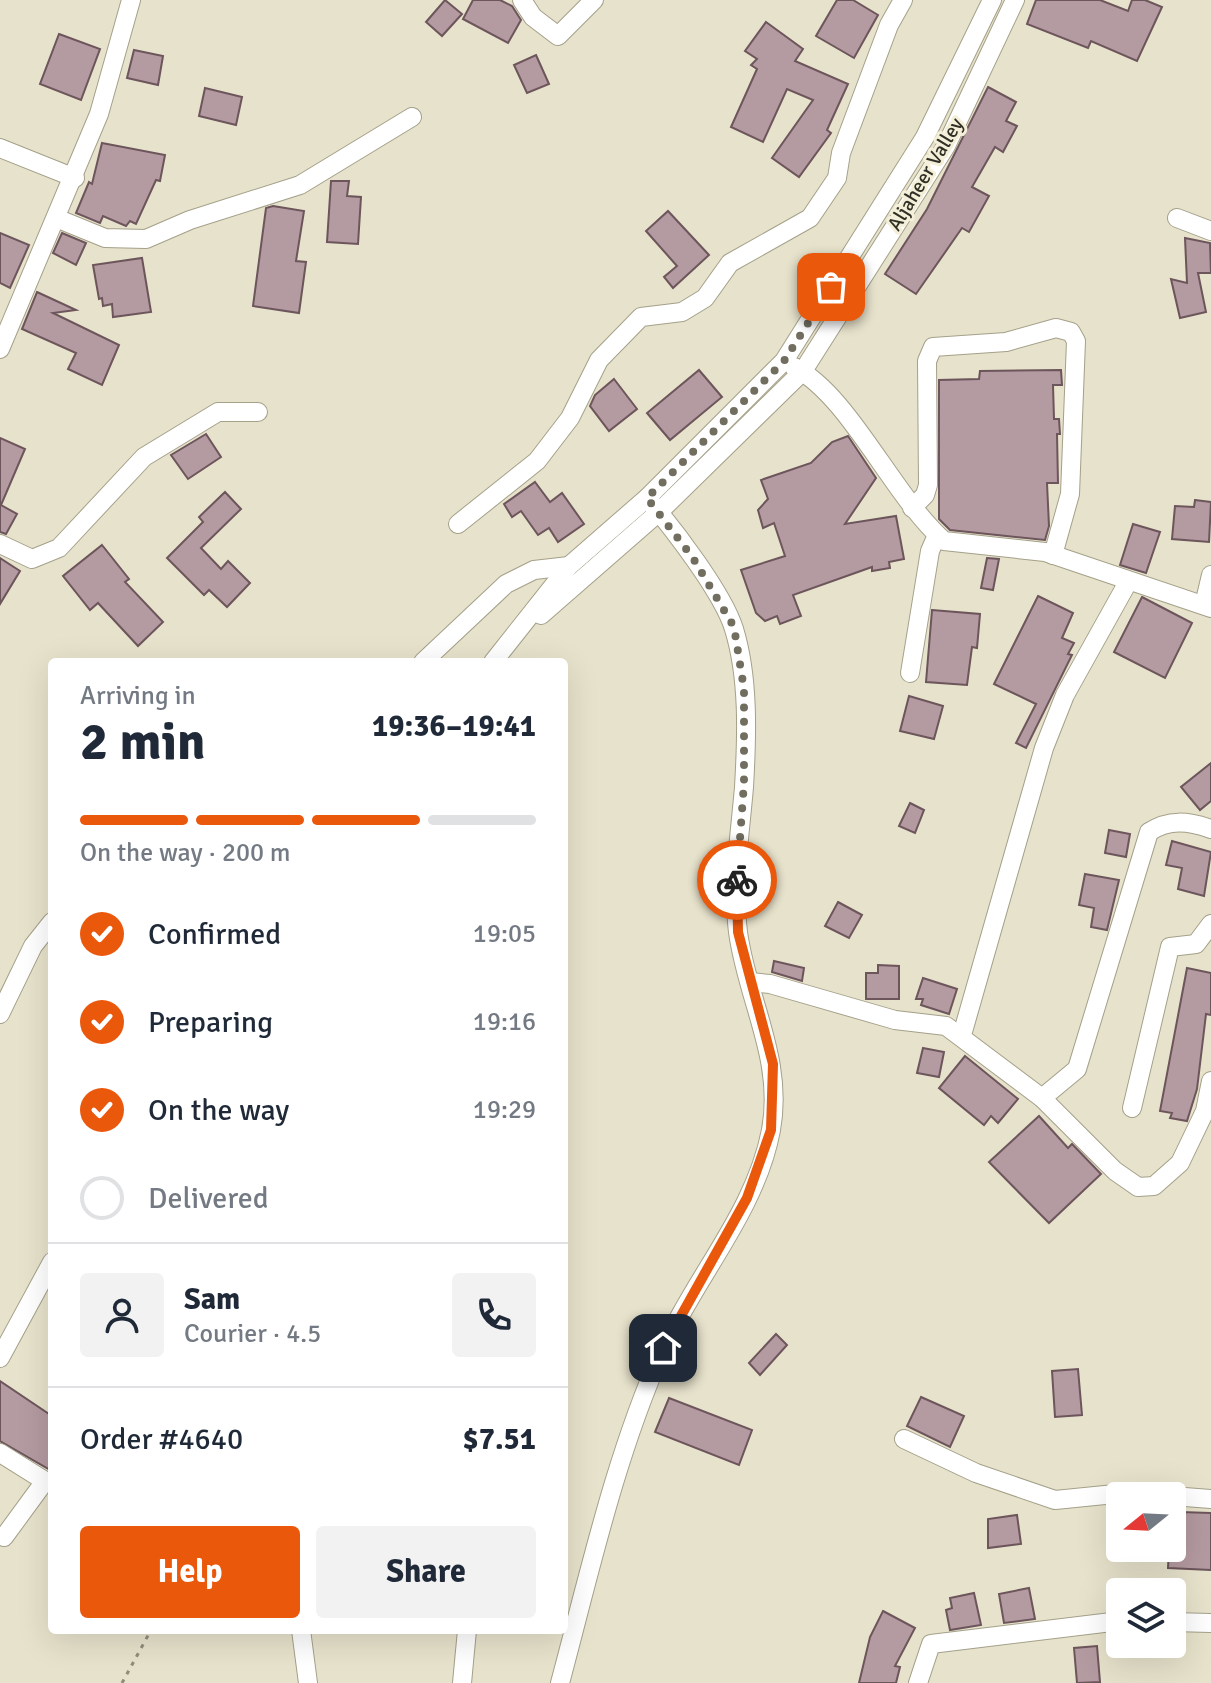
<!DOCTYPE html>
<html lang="en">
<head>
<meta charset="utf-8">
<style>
	body { margin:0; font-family:Signika,sans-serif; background:#f2f2f3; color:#1f2937; height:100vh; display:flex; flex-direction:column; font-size:30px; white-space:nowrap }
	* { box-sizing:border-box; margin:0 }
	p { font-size:26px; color:#747a83 }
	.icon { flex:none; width:44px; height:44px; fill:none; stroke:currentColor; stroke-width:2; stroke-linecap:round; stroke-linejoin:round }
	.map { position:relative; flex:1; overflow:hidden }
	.sheet { position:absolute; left:48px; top:658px; width:520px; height:976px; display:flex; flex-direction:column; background:#fff; border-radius:8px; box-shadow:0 8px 32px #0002 }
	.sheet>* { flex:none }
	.needle { width:52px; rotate:252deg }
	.controls { position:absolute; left:1106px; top:1482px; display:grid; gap:16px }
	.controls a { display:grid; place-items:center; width:80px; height:80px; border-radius:8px; background:#fff; box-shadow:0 8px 32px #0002; font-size:40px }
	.pin { position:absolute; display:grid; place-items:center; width:68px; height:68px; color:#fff; margin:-34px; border-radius:16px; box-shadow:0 4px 12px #0006 }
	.courier { position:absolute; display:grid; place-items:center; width:80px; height:80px; margin:-40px; border:6px solid #ea580c; border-radius:50%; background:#fff; color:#222; box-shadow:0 2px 10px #0007 }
	.head em { font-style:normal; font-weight:800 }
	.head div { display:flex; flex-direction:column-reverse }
	.head { display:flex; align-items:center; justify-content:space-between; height:136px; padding:0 32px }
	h1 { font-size:52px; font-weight:800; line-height:60px }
	.bar { display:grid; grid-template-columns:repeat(4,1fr); gap:12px 8px; align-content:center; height:96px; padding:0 32px }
	.bar i { height:10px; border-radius:6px; background:#e0e1e3 }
	.bar .on { background:#ea580c }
	.bar p { grid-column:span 4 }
	.line { display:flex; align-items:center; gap:20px; padding:0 32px; border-top:2px solid #e0e1e3 }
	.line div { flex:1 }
	.round { display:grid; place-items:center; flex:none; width:84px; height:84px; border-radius:8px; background:#f2f2f3 }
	ol { padding:0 32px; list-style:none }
	li { display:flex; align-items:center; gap:24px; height:88px }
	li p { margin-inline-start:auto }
	li .icon { padding:8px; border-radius:50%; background:#ea580c; color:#fff; stroke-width:4 }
	li:last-child { color:#747a83 }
	li i { width:44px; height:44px; border:4px solid #e0e1e3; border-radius:50% }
	.action { display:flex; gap:16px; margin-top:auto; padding:16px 32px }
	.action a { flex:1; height:92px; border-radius:8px; background:#ea580c; color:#fff; font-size:32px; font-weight:800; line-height:92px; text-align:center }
	.action a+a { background:#f2f2f3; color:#1f2937 }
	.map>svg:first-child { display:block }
</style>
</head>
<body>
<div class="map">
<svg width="1211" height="1683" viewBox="0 0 1211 1683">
	<rect width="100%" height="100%" fill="#e7e2cb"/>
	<g fill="#b49aa1" stroke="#6c555b" stroke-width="2">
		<polygon points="445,0 462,14 442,36 426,22"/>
		<polygon points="473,0 500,0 512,6 521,20 508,43 463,19"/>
		<polygon points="837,0 853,0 878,15 854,58 816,36"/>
		<polygon points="1036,0 1100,0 1128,11 1132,0 1145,0 1162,7 1137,61 1091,41 1088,48 1027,24"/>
		<polygon points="766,22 803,49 795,61 848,84 827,130 831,133 799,177 772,158 813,100 787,89 763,142 731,127 757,69 751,65 757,59 745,51"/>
		<polygon points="59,34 100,49 81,100 40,84"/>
		<polygon points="134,50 163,56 158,85 127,78"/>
		<polygon points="536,55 549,84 527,93 514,65"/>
		<polygon points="988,87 1016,102 1006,121 1017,126 1003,152 995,147 972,187 989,196 969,232 962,228 916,294 885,274 927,209"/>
		<polygon points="205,88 242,97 236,125 199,116"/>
		<polygon points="102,143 165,155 160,181 156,180 136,224 130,221 126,226 103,216 100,223 76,213 89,182 92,184"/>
		<polygon points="331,181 349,181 347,196 361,197 358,244 327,242"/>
		<polygon points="273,206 304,211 296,261 306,262 299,313 253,306 266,208"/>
		<polygon points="668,211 709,255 673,288 664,277 677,266 646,231"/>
		<polygon points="0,233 29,245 10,288 0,283"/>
		<polygon points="62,233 86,243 76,265 53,253"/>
		<polygon points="1185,238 1210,243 1211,273 1198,273 1206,312 1180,318 1171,279 1187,283"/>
		<polygon points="142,258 151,312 113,317 112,304 103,306 102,298 99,299 93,265"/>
		<polygon points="37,292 76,310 53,313 119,345 102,385 68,369 76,353 22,329"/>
		<polygon points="699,370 722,397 670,440 647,413"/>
		<polygon points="1061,370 1062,385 1053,385 1054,419 1059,419 1060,434 1057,434 1058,483 1047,483 1049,526 1045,540 950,530 939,519 939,380 979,379 980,371"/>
		<polygon points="614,379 637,409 609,431 590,406 595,395"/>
		<polygon points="206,434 221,457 188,479 171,455"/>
		<polygon points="848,436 876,478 845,524 896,516 904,559 889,562 890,568 872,571 872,567 793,595 801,616 780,624 777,616 765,621 756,613 741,570 785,556 774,523 763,528 758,510 768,499 761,480 811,463 832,442"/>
		<polygon points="0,438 25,449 1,505 17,514 6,534 0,532"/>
		<polygon points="535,482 550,502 562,493 584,524 558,542 549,528 538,535 521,511 512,517 504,504"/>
		<polygon points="225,492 241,509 201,548 221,569 228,561 250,583 227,607 209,590 204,595 167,558 203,522 199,517"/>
		<polygon points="1195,500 1211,502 1209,542 1172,539 1175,506 1194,507"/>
		<polygon points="1133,524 1160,532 1146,573 1120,565"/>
		<polygon points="102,545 129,579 125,582 163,622 138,646 98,603 90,610 63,576"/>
		<polygon points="0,558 20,571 0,604"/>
		<polygon points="987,558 999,559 993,590 981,588"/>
		<polygon points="1038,596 1073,613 1062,638 1074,643 1068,654 1072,655 1026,748 1016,743 1036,704 994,684"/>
		<polygon points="1142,597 1192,623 1165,678 1114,652"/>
		<polygon points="932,610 980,614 977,648 972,647 967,685 926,682"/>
		<polygon points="909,696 943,706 934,739 900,731"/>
		<polygon points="1211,763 1211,801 1200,810 1181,787"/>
		<polygon points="910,803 924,810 915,833 899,826"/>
		<polygon points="1109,830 1130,834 1126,857 1105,853"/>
		<polygon points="1172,841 1211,852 1204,896 1178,889 1182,868 1166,865"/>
		<polygon points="1085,874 1119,880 1107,930 1091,927 1094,908 1079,905"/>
		<polygon points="838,902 862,915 849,938 825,926"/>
		<polygon points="774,961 804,968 802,981 772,972"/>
		<polygon points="878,965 899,966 899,999 866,999 866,973 878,973"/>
		<polygon points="1187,968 1211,973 1211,1015 1206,1014 1197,1089 1187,1121 1170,1118 1172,1113 1160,1111"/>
		<polygon points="923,978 957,989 949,1014 921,1005 923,999 916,999"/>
		<polygon points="923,1048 944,1052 939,1077 917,1073"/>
		<polygon points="965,1056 1018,1099 998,1123 991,1116 984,1125 939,1088"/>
		<polygon points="1039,1116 1068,1148 1072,1144 1101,1174 1049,1223 989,1162"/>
		<polygon points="776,1334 787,1345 760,1375 749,1363"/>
		<polygon points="1078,1369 1082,1415 1055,1417 1052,1371"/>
		<polygon points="0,1381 52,1416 52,1471 0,1441"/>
		<polygon points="921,1397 964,1416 950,1447 907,1426"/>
		<polygon points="669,1398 752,1430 739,1465 655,1432"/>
		<polygon points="1180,1512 1211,1513 1211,1570 1168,1568 1169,1548 1178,1548"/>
		<polygon points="1017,1515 1021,1544 988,1548 988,1519"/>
		<polygon points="1029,1588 1035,1619 1004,1623 999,1594"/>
		<polygon points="974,1593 981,1625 950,1630 946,1610 952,1608 950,1598"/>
		<polygon points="883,1611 915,1628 895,1666 900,1667 896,1683 859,1683 870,1637"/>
		<polygon points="1097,1646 1100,1682 1077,1683 1074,1648"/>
	</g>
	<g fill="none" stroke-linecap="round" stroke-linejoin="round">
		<defs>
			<g id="minor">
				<polyline points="522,0 533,17 558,36 594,0"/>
				<polyline points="0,148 75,178"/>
				<polyline points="56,218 105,238 146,239 190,220 300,185 412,117"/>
				<polyline points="1177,218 1211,231"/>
				<polyline points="0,349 99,114 131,0"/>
				<path d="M794,367C850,396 892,495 944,541L1045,552L1211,608"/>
				<polyline points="912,508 925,495 928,485 927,361 933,347 1006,342 1056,328 1071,332 1076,341 1070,494 1053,555"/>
				<polyline points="458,524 537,461 570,418 599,360 641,317 682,312 705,298 730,263 810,218 837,178 841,153 889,25 903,0"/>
				<polyline points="0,544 32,559 59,548 144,457 218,412 258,412"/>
				<polyline points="1204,605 1211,575"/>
				<polyline points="541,615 659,512 803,371 946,146 1015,0"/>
				<polyline points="423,662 506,584 534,570 569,566"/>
				<polyline points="493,662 569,566 647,498 784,361 925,137 992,0"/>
				<polyline points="910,673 930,551 937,535"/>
				<polyline points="750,982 770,984 895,1020 946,1026 1042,1098 1115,1171 1138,1187 1154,1186 1180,1163 1205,1111 1211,1081"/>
				<polyline points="0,1014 33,946 52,922"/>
				<polyline points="962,1035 1044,748 1065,695 1128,582"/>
				<path d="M1042,1098L1077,1069L1149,832C1169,819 1188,821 1211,829"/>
				<polyline points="1132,1108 1170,947 1196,944 1211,924"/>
				<polyline points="0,1358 52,1262"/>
				<polyline points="904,1439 976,1473 1055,1500 1125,1493 1165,1496"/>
				<polyline points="0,1453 45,1481 4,1537"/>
				<polyline points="1172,1496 1211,1499"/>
				<polyline points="1172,1622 1211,1623"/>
				<polyline points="301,1630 308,1683"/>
				<polyline points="462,1683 467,1630"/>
				<path d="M560,1683C590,1571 615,1457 662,1351C695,1277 756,1211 771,1130C784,1059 747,1000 738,932C732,883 740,835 744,787C747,736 749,678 734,629C723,593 672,527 647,498"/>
				<polyline points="918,1683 931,1644 1120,1621"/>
			</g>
		</defs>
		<use href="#minor" stroke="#a4a089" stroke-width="20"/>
		<polyline stroke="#908d7c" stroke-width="3" stroke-dasharray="4 6" stroke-linecap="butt" points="122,1683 151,1630"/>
		<use href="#minor" stroke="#fff" stroke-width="18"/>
	</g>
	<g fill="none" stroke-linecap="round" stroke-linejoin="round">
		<polyline stroke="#716e60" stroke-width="8" stroke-dasharray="0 14.4" points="737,880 744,783 744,689 734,627 693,558 647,498 784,361 831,287"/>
		<polyline stroke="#ea580c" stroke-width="10" points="663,1348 747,1198 771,1130 773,1064 738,932 737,880"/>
	</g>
	<g text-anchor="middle" stroke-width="6" stroke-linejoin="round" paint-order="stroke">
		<g font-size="20" fill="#313026" stroke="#f4efd8">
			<text transform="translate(925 174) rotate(-59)" y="7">Aljaheer Valley</text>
		</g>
	</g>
</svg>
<div class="controls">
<a><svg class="needle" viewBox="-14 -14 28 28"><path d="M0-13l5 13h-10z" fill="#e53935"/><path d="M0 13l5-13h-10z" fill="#747a83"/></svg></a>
<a><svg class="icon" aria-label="layers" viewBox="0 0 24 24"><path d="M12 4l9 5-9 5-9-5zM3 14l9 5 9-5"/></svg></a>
</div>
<div class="pin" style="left:831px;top:287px;background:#ea580c"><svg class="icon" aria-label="bag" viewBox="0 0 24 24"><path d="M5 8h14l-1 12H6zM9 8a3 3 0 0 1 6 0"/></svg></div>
<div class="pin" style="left:663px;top:1348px;background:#1f2937"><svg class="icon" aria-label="home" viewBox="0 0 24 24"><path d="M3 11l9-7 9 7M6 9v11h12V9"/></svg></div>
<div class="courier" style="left:737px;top:880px"><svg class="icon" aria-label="bike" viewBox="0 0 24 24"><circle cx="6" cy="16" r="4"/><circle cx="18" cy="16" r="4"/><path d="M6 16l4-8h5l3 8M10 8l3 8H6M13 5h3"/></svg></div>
<section class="sheet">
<div class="head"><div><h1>2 min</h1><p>Arriving in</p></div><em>19:36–19:41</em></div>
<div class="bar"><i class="on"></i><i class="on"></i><i class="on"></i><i></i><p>On the way · 200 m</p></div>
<ol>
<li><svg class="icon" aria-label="check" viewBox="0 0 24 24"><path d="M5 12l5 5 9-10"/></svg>Confirmed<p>19:05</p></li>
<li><svg class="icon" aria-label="check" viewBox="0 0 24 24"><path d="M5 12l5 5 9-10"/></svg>Preparing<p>19:16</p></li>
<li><svg class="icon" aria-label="check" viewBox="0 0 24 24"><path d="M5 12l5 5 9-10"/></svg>On the way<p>19:29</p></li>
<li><i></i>Delivered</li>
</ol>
<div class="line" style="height:144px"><a class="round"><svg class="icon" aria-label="person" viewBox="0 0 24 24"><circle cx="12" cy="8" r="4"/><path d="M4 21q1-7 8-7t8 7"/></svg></a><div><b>Sam</b><p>Courier · 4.5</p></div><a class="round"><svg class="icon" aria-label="phone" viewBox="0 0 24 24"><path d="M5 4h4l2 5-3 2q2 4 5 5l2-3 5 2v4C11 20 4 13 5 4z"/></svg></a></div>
<div class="line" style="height:104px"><div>Order #4640</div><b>$7.51</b></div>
<div class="action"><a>Help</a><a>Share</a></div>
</section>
</div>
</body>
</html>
